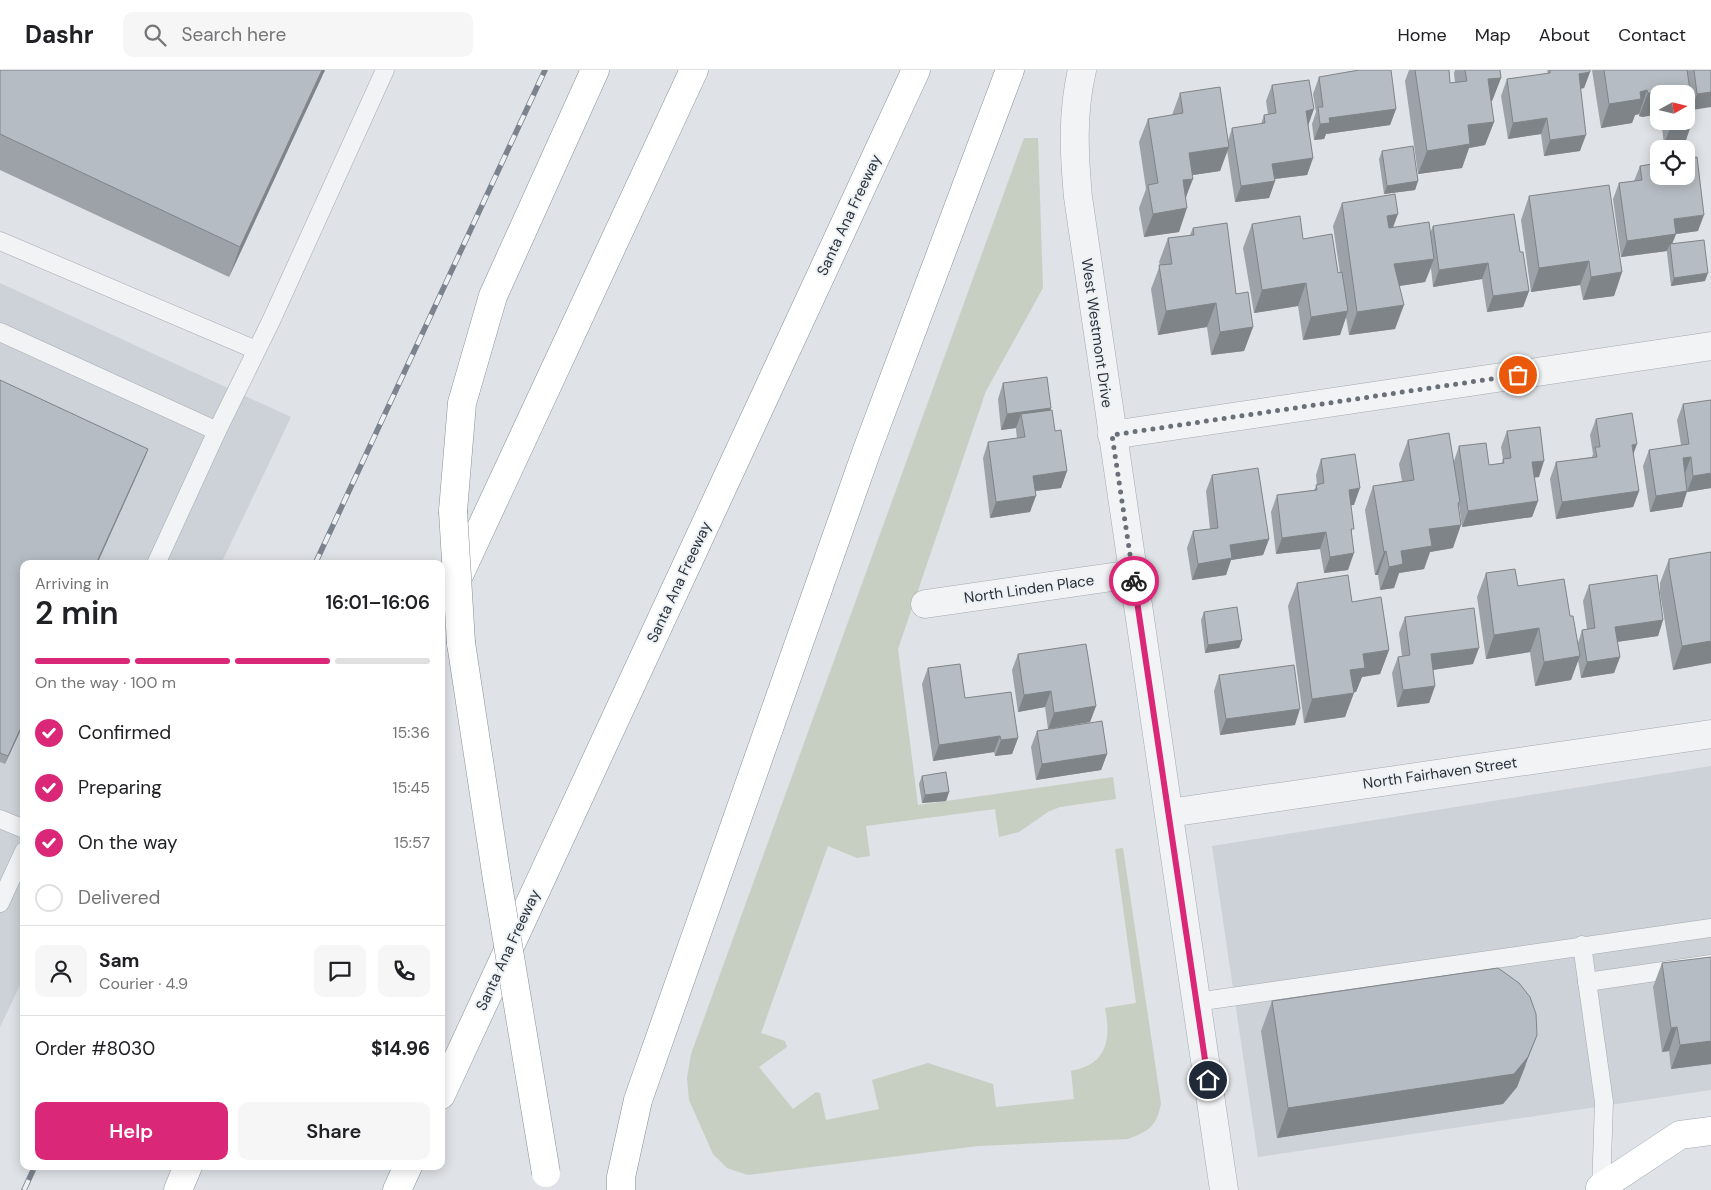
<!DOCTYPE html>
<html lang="en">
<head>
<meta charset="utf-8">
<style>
	body { margin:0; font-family:"DM Sans",sans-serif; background:#f6f6f6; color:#202124; height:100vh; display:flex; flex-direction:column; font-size:19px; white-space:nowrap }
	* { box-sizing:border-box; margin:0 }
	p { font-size:16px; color:#757577 }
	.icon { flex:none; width:28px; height:28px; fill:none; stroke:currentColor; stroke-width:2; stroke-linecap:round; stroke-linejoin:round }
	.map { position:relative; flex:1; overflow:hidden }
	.panel { position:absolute; left:20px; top:490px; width:425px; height:610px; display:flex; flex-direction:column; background:#fff; border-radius:10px; box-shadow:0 2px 12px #0003 }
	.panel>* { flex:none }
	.needle { width:32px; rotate:82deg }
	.tools { position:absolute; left:1650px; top:15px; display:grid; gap:10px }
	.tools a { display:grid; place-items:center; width:45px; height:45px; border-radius:10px; background:#fff; box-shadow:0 2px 12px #0003; font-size:25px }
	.pin { position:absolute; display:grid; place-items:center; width:42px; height:42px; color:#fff; margin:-21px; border:2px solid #fff; border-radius:50%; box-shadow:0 1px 5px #0007 }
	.courier { position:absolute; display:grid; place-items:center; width:50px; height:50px; margin:-25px; border:4px solid #db2777; border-radius:50%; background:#fff; color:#222; box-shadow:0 1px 6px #0007 }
	.headline em { font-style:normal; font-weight:600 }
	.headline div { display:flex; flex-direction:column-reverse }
	.headline { display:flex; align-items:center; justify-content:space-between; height:85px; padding:0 15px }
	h1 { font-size:32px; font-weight:600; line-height:38px }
	.bar { display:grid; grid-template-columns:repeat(4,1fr); gap:8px 5px; align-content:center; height:60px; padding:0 15px }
	.bar i { height:6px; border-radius:4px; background:#e0e0e0 }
	.bar .current { background:#db2777 }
	.bar p { grid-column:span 4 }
	.line { display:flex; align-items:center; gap:12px; padding:0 15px; border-top:1px solid #e0e0e0 }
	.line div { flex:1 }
	.round { display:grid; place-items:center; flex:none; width:52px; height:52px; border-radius:10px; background:#f6f6f6 }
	ol { padding:0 15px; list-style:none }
	li { display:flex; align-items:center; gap:15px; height:55px }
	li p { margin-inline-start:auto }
	li .icon { padding:5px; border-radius:50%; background:#db2777; color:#fff; stroke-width:4 }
	li:last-child { color:#757577 }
	li i { width:28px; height:28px; border:2px solid #e0e0e0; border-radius:50% }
	.action { display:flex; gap:10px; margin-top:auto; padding:10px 15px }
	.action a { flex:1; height:58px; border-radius:10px; background:#db2777; color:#fff; font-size:20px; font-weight:600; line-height:58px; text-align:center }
	.action a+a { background:#f6f6f6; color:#202124 }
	header { display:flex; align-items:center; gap:30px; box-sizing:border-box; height:70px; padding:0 25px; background:#fff; border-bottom:1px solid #e0e0e0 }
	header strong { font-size:24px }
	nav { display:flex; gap:28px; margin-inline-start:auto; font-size:18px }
	.search { width:350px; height:45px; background:#f6f6f6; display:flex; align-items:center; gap:12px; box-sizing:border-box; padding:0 18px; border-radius:10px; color:#757577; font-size:19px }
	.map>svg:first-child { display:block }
</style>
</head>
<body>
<header>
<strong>Dashr</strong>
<div class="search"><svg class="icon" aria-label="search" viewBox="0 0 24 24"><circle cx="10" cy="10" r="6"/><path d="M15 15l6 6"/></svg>Search here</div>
<nav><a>Home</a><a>Map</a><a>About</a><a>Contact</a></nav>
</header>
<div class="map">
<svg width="1711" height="1120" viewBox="0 0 1711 1120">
	<rect width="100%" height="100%" fill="#dfe2e6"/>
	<g fill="#cdd2d8">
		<polygon points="0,213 291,347 221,494 24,494 24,907 0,957"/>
		<polygon points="1711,696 1711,1020 1258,1087 1212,776"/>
	</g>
	<path fill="#c6cfc1" d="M1024,68H1038L1043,218L986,321L898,579L918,735L1113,707L1116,729L1060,737L1048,742L1019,762L999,767L995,739L866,756L870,786L857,788L828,776L761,963L785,971L787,977L759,997L793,1039L816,1022L820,1023L826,1050L879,1039L872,1010L928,993L993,1014L996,1037L1074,1029L1071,1001C1108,994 1111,969 1105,938L1136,933L1115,779L1123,778L1161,1033C1157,1056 1149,1061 1128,1069L978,1076L748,1105L727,1098L713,1084L689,1030L687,1008L691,984Z"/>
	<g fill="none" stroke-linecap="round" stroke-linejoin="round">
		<defs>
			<g id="lane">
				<polyline points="0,171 256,280"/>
				<polyline points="0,262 217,361 156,494"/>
				<polyline points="217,361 271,251 385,0"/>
				<polyline points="0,749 24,759"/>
				<polyline points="0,833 24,781"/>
				<polyline points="1582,875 1604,1032 1601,1120"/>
				<polyline points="1587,912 1711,894"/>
				<polyline points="1196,932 1711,858"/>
			</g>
			<g id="street">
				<path d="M1082,0C1072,43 1074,84 1078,127L1224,1120"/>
				<polyline points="1112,365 1711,276"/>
				<polyline points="925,534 1133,504"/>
				<polyline points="1169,743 1711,664"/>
			</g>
			<polyline id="primary" points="1600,1118 1680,1065 1711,1061"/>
			<g id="highway">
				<polyline points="453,441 462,333 493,226 595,0"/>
				<polyline points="441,544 694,0"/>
				<polyline points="461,573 497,809"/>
				<polyline points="441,1025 916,0"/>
				<polyline points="178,1120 188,1096"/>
				<polyline points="397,1120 408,1096"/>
				<polyline points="621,1120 621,1107 638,1030 867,380 1010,0"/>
			</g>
		</defs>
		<use href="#lane" stroke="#a5aab0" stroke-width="19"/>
		<use href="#street" stroke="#a5aab0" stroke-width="29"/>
		<use href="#primary" stroke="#9fa8b1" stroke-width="29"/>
		<use href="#highway" stroke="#88919b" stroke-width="29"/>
		<use href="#lane" stroke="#f1f3f5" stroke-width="18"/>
		<use href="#street" stroke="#f1f3f5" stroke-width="28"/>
		<use href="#primary" stroke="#fff" stroke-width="28"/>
		<use href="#highway" stroke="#fff" stroke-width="28"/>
		<defs>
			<g id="rail">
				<polyline points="315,494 545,0"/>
				<polyline points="24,1120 35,1096"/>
			</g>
		</defs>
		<use href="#rail" stroke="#7a838e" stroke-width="5.5"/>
		<use href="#rail" stroke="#eef1f4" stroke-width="4" stroke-dasharray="11" stroke-linecap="butt"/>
		<defs>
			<g id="highway-bridge">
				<polyline points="453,441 461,573"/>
				<polyline points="497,809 546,1103"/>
			</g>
		</defs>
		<use href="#highway-bridge" stroke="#88919b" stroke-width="29" stroke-linecap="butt"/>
		<use href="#highway-bridge" stroke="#fff" stroke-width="28"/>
	</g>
	<g fill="#9da2a8">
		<polygon points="0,0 325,0 229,207 0,100"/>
		<polygon points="1409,0 1449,0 1450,13 1455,13 1454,3 1455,0 1500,0 1501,8 1492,31 1491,31 1494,52 1485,75 1469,78 1462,98 1418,104 1405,11"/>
		<polygon points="1547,0 1590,0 1590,2 1584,18 1580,19 1580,81 1544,86 1541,64 1508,69 1501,26 1507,9 1548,4"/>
		<polygon points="1592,0 1711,0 1693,40 1686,70 1664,74 1661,51 1686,51 1686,24 1659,24 1643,47 1639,46 1639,44 1635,45 1632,53 1601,58"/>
		<polygon points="1319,7 1396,39 1390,55 1326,64 1324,69 1314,70 1312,54 1316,42 1313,24"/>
		<polygon points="1272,15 1308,56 1313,88 1307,105 1274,109 1275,111 1269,128 1235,132 1227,80 1220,101 1192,105 1186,128 1179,162 1144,167 1139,138 1146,119 1139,72 1148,49 1172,45 1180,23 1228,71 1232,58 1261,54 1264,45 1268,44 1266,31"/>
		<polygon points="1382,81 1418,111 1415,120 1384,124 1379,89"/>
		<polygon points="1640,96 1698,161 1676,164 1672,174 1705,211 1671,216 1667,183 1667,181 1621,187 1613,129 1619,113 1634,111"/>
		<polygon points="1529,126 1622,202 1614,226 1583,230 1580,215 1531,222 1521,150"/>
		<polygon points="1342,133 1393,157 1430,163 1433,156 1520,182 1529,221 1523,237 1487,242 1482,209 1433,217 1431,198 1425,212 1399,216 1395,259 1349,265 1346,247 1340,265 1303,270 1298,236 1254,243 1243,178 1252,154 1303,169 1338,203 1340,203 1333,156"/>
		<polygon points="1193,158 1236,224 1253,257 1244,281 1211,285 1207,257 1158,265 1151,219 1160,195 1159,192 1168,168 1190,165"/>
		<polygon points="0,310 148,379 145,387 97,494 24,494 24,653 5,694 0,692"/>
		<polygon points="1003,313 1051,338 1050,340 1055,361 1067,401 1061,418 1035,421 1030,442 990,448 983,388 988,372 1017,368 1016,360 1016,358 1001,360 998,329"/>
		<polygon points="1683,334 1711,418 1687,422 1682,437 1650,442 1643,396 1649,380 1681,375 1677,350"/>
		<polygon points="1596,349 1633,383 1639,421 1633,437 1556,449 1550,409 1556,392 1592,387 1593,384 1590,365"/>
		<polygon points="1507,361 1539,407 1534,407 1538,431 1532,447 1462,457 1459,435 1453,478 1430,482 1424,499 1399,503 1394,518 1380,520 1378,505 1375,505 1365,440 1373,416 1402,411 1399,394 1408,370 1454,391 1459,376 1489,395 1502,393 1503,389 1501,377"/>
		<polygon points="1321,389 1354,435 1351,435 1352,464 1348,500 1324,503 1320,479 1276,484 1271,442 1277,425 1314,420 1317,415 1316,405"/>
		<polygon points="1212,405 1269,469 1263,485 1231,490 1226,505 1192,510 1187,478 1193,461 1210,459 1206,421"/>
		<polygon points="1711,482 1711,593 1673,600 1660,523 1660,513 1669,489"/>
		<polygon points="1486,503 1518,516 1570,546 1578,573 1582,560 1587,559 1583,531 1589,515 1663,550 1658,566 1617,572 1620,587 1614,603 1581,608 1578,590 1571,610 1535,616 1530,582 1486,589 1477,527"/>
		<polygon points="1297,513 1352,532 1389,580 1380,604 1362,607 1356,622 1353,622 1345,647 1304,653 1288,536"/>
		<polygon points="1204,542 1242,570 1239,578 1205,583 1201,550"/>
		<polygon points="1405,547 1473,594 1433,600 1435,616 1429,633 1397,637 1392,603 1398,587 1402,586 1399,563"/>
		<polygon points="1018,584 1096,636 1090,652 1048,659 1045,637 1018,642 1012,600"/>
		<polygon points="928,598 965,628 1018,668 1012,684 995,686 994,682 933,691 922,614"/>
		<polygon points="1219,605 1295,655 1220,665 1214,621"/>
		<polygon points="1037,661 1107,684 1101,700 1036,710 1031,677"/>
		<polygon points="922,706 949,722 946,731 922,733 919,714"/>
		<polygon points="1662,893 1711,994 1671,999 1669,981 1662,982 1653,917"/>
		<polygon points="1272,931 1526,995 1517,1017 1503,1034 1277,1068 1261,961"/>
	</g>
	<g fill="#7f8488">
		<polygon points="322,0 325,0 229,207 240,177"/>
		<polygon points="1590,2 1584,18 1573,20 1579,4"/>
		<polygon points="1501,8 1492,31 1479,33 1488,9"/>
		<polygon points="1647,20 1639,44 1635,45 1632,53 1601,58 1609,34 1640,22"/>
		<polygon points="1668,20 1667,24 1659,24 1659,44 1643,47 1639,46 1648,23"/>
		<polygon points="1711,22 1711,37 1692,40 1697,24"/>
		<polygon points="1314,39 1308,56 1306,41"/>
		<polygon points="1396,39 1390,55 1326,64 1324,69 1314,70 1320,54 1329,48"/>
		<polygon points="1694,47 1686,70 1664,74 1673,51 1686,51 1686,48"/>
		<polygon points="1547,48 1541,64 1508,69 1513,53"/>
		<polygon points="1494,52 1485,75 1469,78 1462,98 1418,104 1427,81 1468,55"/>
		<polygon points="1586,65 1580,81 1544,86 1550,70"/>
		<polygon points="1229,77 1220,101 1180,107 1189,83"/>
		<polygon points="1313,88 1307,105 1266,110 1272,94"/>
		<polygon points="1193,109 1184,132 1183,110"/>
		<polygon points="1275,111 1269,128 1235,132 1241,116"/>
		<polygon points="1418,111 1415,120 1384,124 1387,116"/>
		<polygon points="1187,138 1179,162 1144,167 1153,144"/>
		<polygon points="1398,144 1389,168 1387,146"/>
		<polygon points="1704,145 1698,161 1676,164 1670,179 1670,174 1667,181 1621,187 1627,171 1674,149"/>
		<polygon points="1434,189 1425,212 1386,218 1394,194"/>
		<polygon points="1589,191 1580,215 1531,222 1539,198"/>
		<polygon points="1488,193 1482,209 1433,217 1439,200"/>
		<polygon points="1622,202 1614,226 1583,230 1591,207"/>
		<polygon points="1708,203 1705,211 1671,216 1674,208"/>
		<polygon points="1306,213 1298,236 1254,243 1262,220"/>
		<polygon points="1529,221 1523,237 1487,242 1493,226"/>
		<polygon points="1216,233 1207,257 1158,265 1166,241"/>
		<polygon points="1404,235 1395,259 1349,265 1357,242"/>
		<polygon points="1348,241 1340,265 1303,270 1311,247"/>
		<polygon points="1253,257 1244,281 1211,285 1220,262"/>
		<polygon points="1051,338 1045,354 1021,344 1016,358 1001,360 1007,344"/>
		<polygon points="1637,374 1631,391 1632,375"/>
		<polygon points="148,379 145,387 97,494 96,494"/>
		<polygon points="1691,387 1685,403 1683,388"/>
		<polygon points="1544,391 1539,407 1526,409 1532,392"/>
		<polygon points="1067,401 1061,418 1027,422 1033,406"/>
		<polygon points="1711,403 1711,418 1687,422 1693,406"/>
		<polygon points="1360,418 1354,435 1343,436 1349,420"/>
		<polygon points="1639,421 1633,437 1556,449 1562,432"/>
		<polygon points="1687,421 1682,437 1650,442 1656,426"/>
		<polygon points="1036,426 1030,442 990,448 996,432"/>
		<polygon points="1538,431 1532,447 1462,457 1468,441"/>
		<polygon points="1461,455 1453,478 1430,482 1424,499 1399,503 1394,518 1380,520 1389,497 1401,481 1429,459"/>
		<polygon points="1326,462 1320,479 1276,484 1282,468"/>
		<polygon points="1269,469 1263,485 1231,490 1226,505 1192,510 1198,494 1230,475"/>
		<polygon points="1386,481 1378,505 1375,505 1384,482"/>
		<polygon points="1354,483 1348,500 1324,503 1330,487"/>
		<polygon points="1663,550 1658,566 1609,573 1615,557"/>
		<polygon points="1539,558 1530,582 1486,589 1494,565"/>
		<polygon points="1242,570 1239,578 1205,583 1208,575"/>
		<polygon points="1711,571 1711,593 1673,600 1682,576"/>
		<polygon points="1479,578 1473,594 1425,601 1431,584"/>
		<polygon points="1389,580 1380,604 1362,607 1356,622 1342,623 1350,600 1363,584"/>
		<polygon points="1580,586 1571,610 1535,616 1544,592"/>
		<polygon points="1620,587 1614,603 1581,608 1587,592"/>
		<polygon points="1435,616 1429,633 1397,637 1403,620"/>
		<polygon points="1051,621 1045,637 1018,642 1024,625"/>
		<polygon points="1354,623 1345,647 1304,653 1312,629"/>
		<polygon points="1096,636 1090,652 1048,659 1054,643"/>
		<polygon points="1300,639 1295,655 1220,665 1226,649"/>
		<polygon points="24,651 24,653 5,694 8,686"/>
		<polygon points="1000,666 994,682 933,691 939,675"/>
		<polygon points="1018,668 1012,684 995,686 1001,670"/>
		<polygon points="1107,684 1101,700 1036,710 1042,694"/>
		<polygon points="949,722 946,731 922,733 925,725"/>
		<polygon points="1677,957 1669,981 1662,982 1671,958"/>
		<polygon points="1537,965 1517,1017 1503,1034 1277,1068 1288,1038"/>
		<polygon points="1711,971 1711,994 1671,999 1680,975"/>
	</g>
	<g fill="#b6bcc3" stroke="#7f8488">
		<polygon points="0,0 322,0 240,177 0,64"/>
		<polygon points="1359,0 1391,0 1396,39 1329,48 1330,53 1320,54 1318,37 1323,37 1319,7"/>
		<polygon points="1415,0 1449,0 1450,13 1467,11 1465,0 1500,0 1501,8 1488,9 1494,52 1468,55 1470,74 1427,81"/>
		<polygon points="1550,0 1590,0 1590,2 1579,4 1586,65 1550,70 1547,48 1513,53 1507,9 1550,3"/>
		<polygon points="1604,0 1687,0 1694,47 1686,48 1686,24 1669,24 1668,20 1652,23 1648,23 1647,20 1640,22 1641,29 1609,34"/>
		<polygon points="1694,0 1711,0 1711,22 1697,24"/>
		<polygon points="1309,10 1314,39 1306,41 1313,88 1272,94 1275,111 1241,116 1232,58 1265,53 1264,45 1276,43 1272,15"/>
		<polygon points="1220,17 1229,77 1189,83 1193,109 1183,110 1187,138 1153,144 1148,115 1158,113 1148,49 1183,43 1180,23"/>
		<polygon points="1413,76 1418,111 1387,116 1382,81"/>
		<polygon points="1697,87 1704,145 1674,149 1676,164 1627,171 1619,113 1642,110 1640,96 1659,93 1659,106 1686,106 1686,89"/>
		<polygon points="1609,115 1622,202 1591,207 1589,191 1539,198 1529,126"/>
		<polygon points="1395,124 1398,144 1387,146 1389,158 1429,152 1434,189 1394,194 1404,235 1357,242 1342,133"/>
		<polygon points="1514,144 1520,182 1523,182 1529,221 1493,226 1488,193 1439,200 1433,156"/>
		<polygon points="1300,146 1303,169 1332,164 1338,203 1342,202 1348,241 1311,247 1306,213 1262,220 1252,154"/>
		<polygon points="1227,153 1236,224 1248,222 1253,257 1220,262 1216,233 1166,241 1159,195 1172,194 1168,168 1194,165 1193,158"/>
		<polygon points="1704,170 1708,203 1674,208 1670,174"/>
		<polygon points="1047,307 1051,338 1007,344 1003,313"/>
		<polygon points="0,310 148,379 96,494 24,494 24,651 8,686 0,683"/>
		<polygon points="1711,330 1711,403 1693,406 1691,387 1683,388 1687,421 1656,426 1649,380 1689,374 1683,334"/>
		<polygon points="1052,340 1055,361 1061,360 1067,401 1033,406 1036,426 996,432 988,372 1025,367 1021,344"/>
		<polygon points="1632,343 1637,374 1632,375 1639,421 1562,432 1556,392 1597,387 1595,377 1600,377 1596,349"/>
		<polygon points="1540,357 1544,391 1532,392 1538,431 1468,441 1459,376 1486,373 1489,395 1504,393 1503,389 1511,388 1507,361"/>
		<polygon points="1449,363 1460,432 1458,433 1461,455 1429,459 1432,476 1401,481 1403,494 1389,497 1386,481 1384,482 1373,416 1414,410 1408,370"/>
		<polygon points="1355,384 1360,418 1349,420 1354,459 1351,459 1354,483 1330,487 1326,462 1282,468 1277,425 1317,420 1316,415 1324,413 1321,389"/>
		<polygon points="1258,398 1269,469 1230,475 1232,488 1198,494 1193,461 1218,458 1212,405"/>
		<polygon points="1711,482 1711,571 1682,576 1669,499 1669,489"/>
		<polygon points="1515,499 1518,516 1564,509 1570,546 1573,546 1580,586 1544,592 1539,558 1494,565 1486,503"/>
		<polygon points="1348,505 1352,532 1381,527 1389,580 1363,584 1365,598 1350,600 1354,623 1312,629 1297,513"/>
		<polygon points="1657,505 1663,550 1615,557 1620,587 1587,592 1582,560 1595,558 1589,515"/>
		<polygon points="1237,537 1242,570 1208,575 1204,542"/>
		<polygon points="1474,538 1479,578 1431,584 1435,616 1403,620 1398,587 1410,585 1405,547"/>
		<polygon points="1086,574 1096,636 1054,643 1051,621 1024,625 1018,584"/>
		<polygon points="960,594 965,628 1011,622 1018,668 1001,670 1000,666 939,675 928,598"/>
		<polygon points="1294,595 1300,639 1226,649 1219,605"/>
		<polygon points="1102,651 1107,684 1042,694 1037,661"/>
		<polygon points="946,702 949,722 925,725 922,706"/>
		<polygon points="1711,887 1711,971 1680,975 1677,957 1671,958 1662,893"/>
		<polygon points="1498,898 1519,913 1530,927 1536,944 1537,965 1528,987 1514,1004 1288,1038 1272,931"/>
	</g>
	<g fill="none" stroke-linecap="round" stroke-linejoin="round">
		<polyline stroke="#697078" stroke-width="5" stroke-dasharray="0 9" points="1134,511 1112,365 1518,305"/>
		<polyline stroke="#db2777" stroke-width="6" points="1134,511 1208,1010"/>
	</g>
	<g text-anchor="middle" stroke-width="4" stroke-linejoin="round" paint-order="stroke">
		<g font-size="15" fill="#29323c" stroke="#eef1f4">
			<text transform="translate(849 145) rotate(-65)" y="5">Santa Ana Freeway</text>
			<text transform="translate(1097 263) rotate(82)" y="5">West Westmont Drive</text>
			<text transform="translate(679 512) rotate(-65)" y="5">Santa Ana Freeway</text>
			<text transform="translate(1029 519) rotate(-8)" y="5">North Linden Place</text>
			<text transform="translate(1440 703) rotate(-8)" y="5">North Fairhaven Street</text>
			<text transform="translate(508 880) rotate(-65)" y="5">Santa Ana Freeway</text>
		</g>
	</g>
</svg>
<div class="tools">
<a><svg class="needle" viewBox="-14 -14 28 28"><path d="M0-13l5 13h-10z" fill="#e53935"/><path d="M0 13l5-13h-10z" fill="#757577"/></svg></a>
<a><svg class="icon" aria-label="locate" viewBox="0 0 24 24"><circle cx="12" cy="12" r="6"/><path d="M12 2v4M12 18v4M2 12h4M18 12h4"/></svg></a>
</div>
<div class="pin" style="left:1518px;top:305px;background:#ea580c"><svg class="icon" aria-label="bag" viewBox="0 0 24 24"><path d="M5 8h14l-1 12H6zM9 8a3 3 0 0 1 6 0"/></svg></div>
<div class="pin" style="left:1208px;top:1010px;background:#1f2937"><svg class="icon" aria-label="home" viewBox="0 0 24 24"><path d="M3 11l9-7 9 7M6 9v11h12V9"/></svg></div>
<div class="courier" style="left:1134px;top:511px"><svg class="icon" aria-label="bike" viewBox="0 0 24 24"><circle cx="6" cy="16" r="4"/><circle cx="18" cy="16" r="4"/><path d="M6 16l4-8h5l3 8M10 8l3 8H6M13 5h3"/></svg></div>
<section class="panel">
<div class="headline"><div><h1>2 min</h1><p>Arriving in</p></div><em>16:01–16:06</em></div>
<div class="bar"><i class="current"></i><i class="current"></i><i class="current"></i><i></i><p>On the way · 100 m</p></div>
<ol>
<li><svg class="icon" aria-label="check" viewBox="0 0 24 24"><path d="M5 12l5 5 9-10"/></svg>Confirmed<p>15:36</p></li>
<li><svg class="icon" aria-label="check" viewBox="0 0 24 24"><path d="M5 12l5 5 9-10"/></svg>Preparing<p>15:45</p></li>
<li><svg class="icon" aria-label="check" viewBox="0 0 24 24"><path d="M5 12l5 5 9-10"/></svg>On the way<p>15:57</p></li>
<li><i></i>Delivered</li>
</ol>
<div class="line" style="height:90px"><a class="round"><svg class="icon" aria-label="person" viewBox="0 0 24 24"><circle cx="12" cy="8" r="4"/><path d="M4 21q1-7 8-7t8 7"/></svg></a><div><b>Sam</b><p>Courier · 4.9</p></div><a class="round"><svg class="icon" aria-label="chat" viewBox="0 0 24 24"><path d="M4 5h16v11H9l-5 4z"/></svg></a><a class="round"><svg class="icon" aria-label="phone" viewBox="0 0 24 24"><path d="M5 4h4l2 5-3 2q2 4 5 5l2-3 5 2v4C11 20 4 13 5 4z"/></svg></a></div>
<div class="line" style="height:65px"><div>Order #8030</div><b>$14.96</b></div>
<div class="action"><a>Help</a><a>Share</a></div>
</section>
</div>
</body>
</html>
